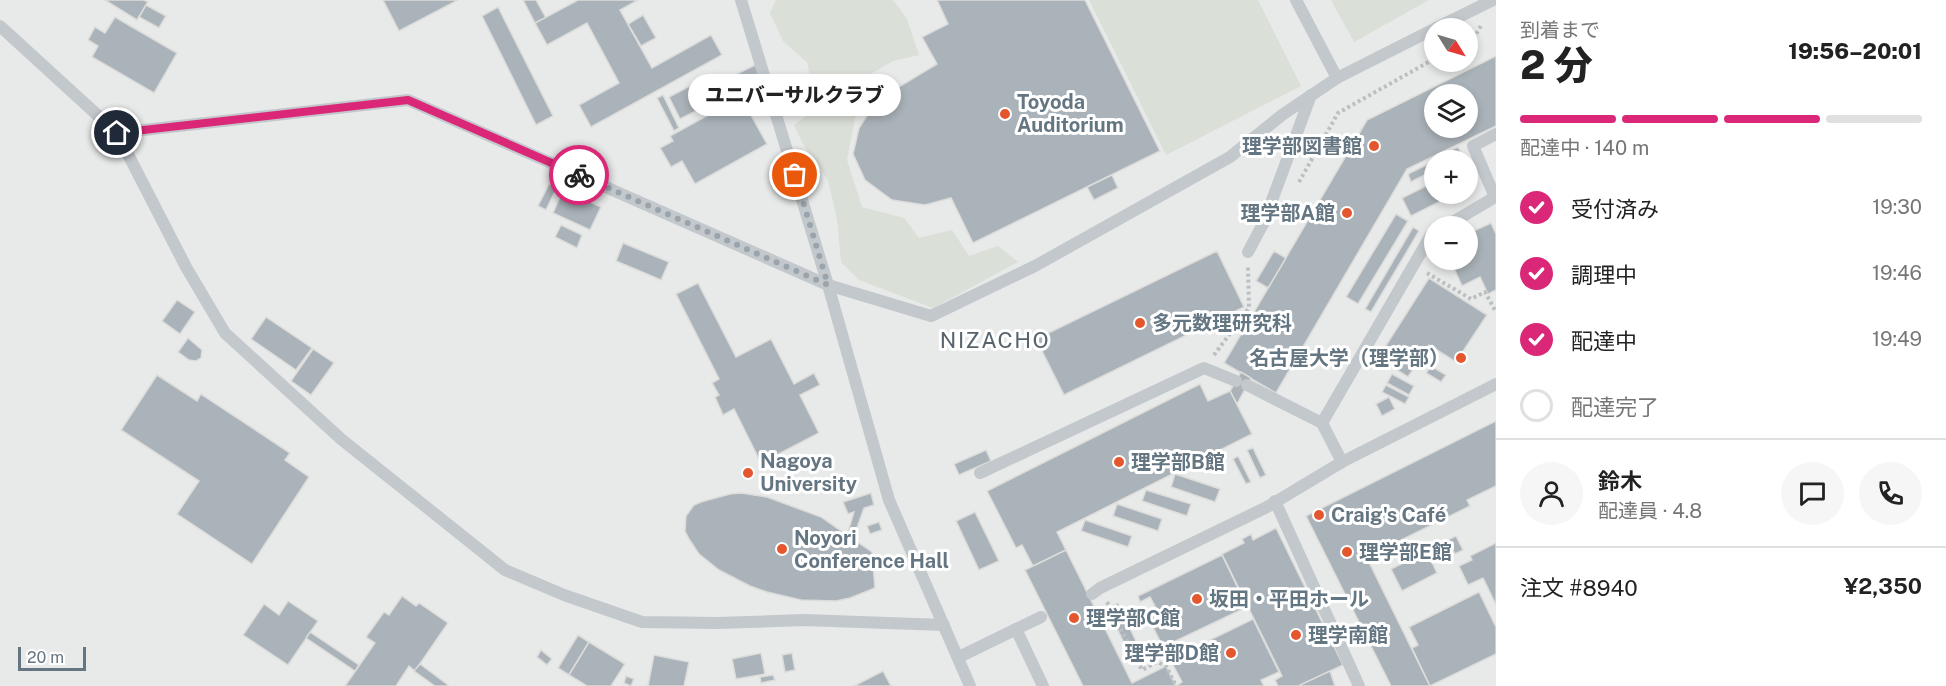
<!DOCTYPE html>
<html lang="ja">
<head>
<meta charset="utf-8">
<style>
	body { margin:0; font-family:"Public Sans","Noto Sans JP",sans-serif; background:#f6f6f6; color:#222; height:100vh; display:flex; flex-direction:column; font-size:22px; white-space:nowrap }
	* { box-sizing:border-box; margin:0 }
	p { font-size:20px; color:#767676 }
	.icon { flex:none; width:33px; height:33px; fill:none; stroke:currentColor; stroke-width:2; stroke-linecap:round; stroke-linejoin:round }
	.map { position:relative; flex:1; overflow:hidden }
	.panel { display:flex; flex-direction:column; background:#fff; width:450px }
	.panel>* { flex:none }
	.needle { width:39px; rotate:127deg }
	.buttons { position:absolute; left:1424px; top:18px; display:grid; gap:12px }
	.buttons a { display:grid; place-items:center; width:54px; height:54px; border-radius:50%; background:#fff; box-shadow:0 3px 9px #0003; font-size:30px }
	.scale { position:absolute; left:18px; bottom:15px; width:68px; box-sizing:border-box; padding-left:6px; border:3px solid #657683; border-top:0; font-size:16px; line-height:21px; white-space:nowrap; color:#657683; -webkit-text-stroke:4px #fff; paint-order:stroke }
	.pin { position:absolute; display:grid; place-items:center; width:51px; height:51px; color:#fff; margin:-26px; border:3px solid #fff; border-radius:50%; box-shadow:0 2px 6px #0007 }
	.courier { position:absolute; display:grid; place-items:center; width:60px; height:60px; margin:-30px; border:4px solid #db2777; border-radius:50%; background:#fff; color:#222; box-shadow:0 2px 8px #0007 }
	.bubble { position:absolute; height:42px; border-radius:21px; background:#fff; box-shadow:0 3px 9px #0003; font-size:20px; font-weight:800; line-height:42px; text-align:center }
	.headline em { font-style:normal; font-weight:800 }
	.headline div { display:flex; flex-direction:column-reverse }
	.headline { display:flex; align-items:center; justify-content:space-between; height:102px; padding:0 24px }
	h1 { font-size:39px; font-weight:800; line-height:45px }
	.bar { display:grid; grid-template-columns:repeat(4,1fr); gap:9px 6px; align-content:center; height:72px; padding:0 24px }
	.bar i { height:8px; border-radius:4px; background:#e0e0e0 }
	.bar .on { background:#db2777 }
	.bar p { grid-column:span 4 }
	.line { display:flex; align-items:center; gap:15px; padding:0 24px; border-top:2px solid #e0e0e0 }
	.line div { flex:1 }
	.round { display:grid; place-items:center; flex:none; width:63px; height:63px; border-radius:32px; background:#f6f6f6 }
	ol { padding:0 24px; list-style:none }
	li { display:flex; align-items:center; gap:18px; height:66px }
	li p { margin-inline-start:auto }
	li .icon { padding:6px; border-radius:50%; background:#db2777; color:#fff; stroke-width:4 }
	li:last-child { color:#767676 }
	li i { width:33px; height:33px; border:3px solid #e0e0e0; border-radius:50% }
	main { display:flex; flex:1; min-height:0 }
	.map>svg:first-child { display:block }
</style>
</head>
<body>
<main>
<div class="map">
<svg width="1496" height="686" viewBox="0 0 1496 686">
	<rect width="100%" height="100%" fill="#fafaf8"/>
	<path fill="#e8e9e9" fill-rule="evenodd" d="M0,0H1496V686H0ZM1434,28H1467V62H1434ZM1434,94H1467V128H1434ZM1434,160H1467V194H1434ZM1434,226H1467V260H1434Z"/>
	<g fill="#dadfd7">
		<polygon points="776,0 893,0 907,19 919,55 893,61 860,80 814,96 807,62 783,41 770,13"/>
		<polygon points="1089,0 1258,0 1301,86 1166,155"/>
		<polygon points="1331,0 1429,0 1354,42"/>
		<polygon points="876,78 881,89 855,118 847,160 862,207 904,218 919,238 952,230 969,256 998,246 1018,262 933,308 859,280 841,262 837,219 828,180 803,144 794,125 819,107"/>
	</g>
	<g fill="#aab3b9" stroke="#dcdcda" stroke-width="1.5" fill-rule="evenodd">
		<polygon points="105,0 144,0 148,2 137,20"/>
		<polygon points="383,0 458,0 399,31"/>
		<polygon points="523,0 536,0 546,18 535,23"/>
		<polygon points="578,0 638,0 620,10 652,68 711,35 722,55 591,127 579,105 619,83 587,23 547,45 535,23"/>
		<polygon points="937,0 1085,0 1160,151 973,243 951,198 925,205 892,200 865,180 853,154 859,128 877,100 937,64 922,37 948,24"/>
		<polygon points="146,5 166,16 159,28 139,17"/>
		<polygon points="498,7 553,116 536,125 482,16"/>
		<polygon points="643,15 656,38 641,46 628,24"/>
		<polygon points="115,17 177,53 154,93 92,57 98,46 88,40 95,27 105,33"/>
		<path d="M1496,56V126L1407,169L1276,393L1224,363L1367,120ZM1434,94H1467V128H1434Z"/>
		<polygon points="755,65 764,83 723,104 714,85"/>
		<polygon points="701,80 712,103 680,119 669,97"/>
		<polygon points="663,95 679,128 674,131 657,98"/>
		<polygon points="741,97 767,144 695,184 682,161 671,167 660,148 673,141 670,136"/>
		<polygon points="1458,147 1465,160 1456,160 1451,150"/>
		<polygon points="1434,161 1434,170 1411,182 1408,174"/>
		<polygon points="1112,175 1118,188 1094,200 1087,187"/>
		<polygon points="564,176 571,179 566,189 559,186"/>
		<polygon points="1434,182 1434,194 1455,194 1411,216 1402,198"/>
		<polygon points="549,184 557,187 546,210 538,206"/>
		<polygon points="563,190 601,207 590,230 553,213"/>
		<polygon points="1396,214 1408,221 1358,304 1346,297"/>
		<polygon points="1491,223 1496,234 1496,290 1488,294 1480,277 1462,286 1450,260 1467,260 1467,234"/>
		<polygon points="561,225 582,235 577,248 555,237"/>
		<polygon points="1413,227 1419,231 1371,312 1365,309"/>
		<polygon points="623,243 669,262 661,280 616,261"/>
		<polygon points="1217,251 1244,307 1064,395 1036,339"/>
		<polygon points="1274,251 1286,258 1268,288 1256,281"/>
		<polygon points="1429,278 1487,315 1456,362 1429,345 1408,377 1378,358"/>
		<polygon points="698,283 736,357 771,339 794,384 814,373 820,385 800,395 819,433 761,463 734,409 723,415 715,397 719,395 712,383 719,379 676,294"/>
		<polygon points="177,300 195,312 180,334 162,321"/>
		<polygon points="266,317 312,348 296,370 251,339"/>
		<polygon points="188,338 202,350 201,358 196,361 189,360 178,352"/>
		<polygon points="313,349 334,363 311,395 291,381"/>
		<polygon points="1431,366 1446,375 1441,382 1426,373"/>
		<polygon points="1241,372 1251,378 1237,404 1230,391"/>
		<polygon points="1392,374 1414,386 1409,395 1387,383"/>
		<polygon points="157,375 197,401 201,394 290,453 285,460 309,477 252,564 177,514 199,481 121,430"/>
		<polygon points="1200,384 1208,401 1230,391 1252,434 1057,532 1066,550 1033,566 1022,545 1016,548 987,491"/>
		<polygon points="1386,385 1409,397 1405,404 1382,392"/>
		<polygon points="1389,397 1395,409 1382,416 1376,404"/>
		<polygon points="1496,421 1496,486 1467,500 1470,506 1381,550 1380,547 1365,554 1430,686 1391,686 1306,516"/>
		<polygon points="1253,448 1266,475 1260,478 1247,450"/>
		<polygon points="986,450 991,461 959,475 954,464"/>
		<polygon points="1238,456 1251,482 1246,484 1233,459"/>
		<polygon points="1175,474 1220,489 1215,502 1171,487"/>
		<polygon points="1146,490 1191,504 1187,516 1142,501"/>
		<polygon points="741,493 767,497 821,517 847,535 854,512 848,514 843,502 871,493 874,505 864,508 853,539 872,552 875,588 850,598 836,601 801,600 767,592 750,586 719,570 699,554 689,539 685,531 686,516 694,505 701,502 730,494"/>
		<polygon points="1117,504 1162,519 1158,531 1113,516"/>
		<polygon points="975,512 999,561 979,570 956,521"/>
		<polygon points="1085,520 1132,536 1128,547 1081,531"/>
		<polygon points="879,522 882,530 870,534 867,526"/>
		<polygon points="1276,528 1343,665 1299,686 1278,686 1275,680 1282,676 1222,554 1244,543 1242,539 1251,534 1253,540"/>
		<polygon points="1456,536 1463,550 1455,554 1448,540"/>
		<polygon points="1444,542 1452,555 1443,560 1436,547"/>
		<polygon points="1496,543 1496,605 1483,578 1468,585 1459,566 1472,560 1470,556"/>
		<polygon points="1066,550 1132,683 1166,666 1176,686 1083,686 1025,570"/>
		<polygon points="1427,551 1437,573 1402,591 1391,569"/>
		<polygon points="1222,555 1247,607 1163,647 1146,613 1156,608 1150,597 1140,602 1138,596"/>
		<polygon points="1479,592 1496,627 1496,654 1430,686 1412,648 1418,645 1409,627"/>
		<polygon points="402,596 416,606 419,603 448,623 415,671 409,666 396,686 345,686 375,643 366,637 384,612 389,615"/>
		<polygon points="288,601 318,621 288,665 243,635 264,604 279,615"/>
		<polygon points="1118,603 1142,654 1132,659 1107,608"/>
		<polygon points="1253,619 1279,672 1261,680 1264,686 1176,686 1182,682 1172,663 1212,643 1210,640"/>
		<polygon points="310,632 359,665 355,671 306,638"/>
		<polygon points="578,635 589,642 569,675 558,668"/>
		<polygon points="589,642 625,664 611,686 587,686 569,675"/>
		<polygon points="541,650 552,659 547,665 537,657"/>
		<polygon points="761,653 765,674 736,679 732,659"/>
		<polygon points="792,653 795,670 785,672 782,655"/>
		<polygon points="654,655 689,662 684,686 648,686"/>
		<polygon points="420,664 448,685 447,686 435,686 414,671"/>
		<polygon points="883,671 891,686 854,686"/>
		<polygon points="1330,671 1335,686 1300,686 1300,685"/>
		<polygon points="773,675 775,680 761,683 760,677"/>
		<polygon points="626,676 634,679 631,686 624,683"/>
	</g>
	<g fill="none" stroke-linecap="round" stroke-linejoin="round">
		<g stroke="#bbbfc2" stroke-width="4" stroke-dasharray="3 3" stroke-linecap="butt">
			<polyline points="1467,41 1475,36 1482,24"/>
			<polyline points="1299,182 1338,113 1434,59"/>
			<polyline points="1427,273 1471,299 1485,292 1496,312"/>
			<polyline points="1214,355 1249,308 1248,266"/>
			<polyline points="1107,602 1142,670 1157,662 1166,666 1176,686"/>
		</g>
		<g stroke="#c3c8cc" stroke-width="12">
			<polyline points="741,0 828,285 889,500 970,686"/>
			<polyline points="1296,0 1337,78"/>
			<polyline points="0,26 117,133 186,267 225,333 341,439 505,570 564,595 642,622 718,623 804,620 944,625"/>
			<polyline points="1436,28 1493,0"/>
			<polyline points="117,133 408,100 828,285 931,316 1035,266 1230,157 1282,115 1337,78 1434,29"/>
			<polyline points="1446,226 1495,197 1473,146 1496,134"/>
			<polyline points="1248,252 1264,222 1311,95"/>
			<polyline points="1247,385 1322,423"/>
			<polyline points="1342,462 1322,423 1431,235 1434,233"/>
			<polyline points="980,473 1204,368 1236,381"/>
			<polyline points="1275,501 1359,686"/>
			<polyline points="1092,594 1100,588 1267,507 1342,462 1496,384"/>
			<polyline points="1016,629 1043,686"/>
			<polyline points="959,657 1041,617"/>
		</g>
	</g>
	<g fill="none" stroke-linecap="round" stroke-linejoin="round">
		<polyline stroke="#99a4ac" stroke-width="6" stroke-dasharray="0 10.8" points="579,175 828,285 795,175"/>
		<polyline stroke="#db2777" stroke-width="8" points="117,133 408,100 579,175"/>
	</g>
	<g fill="#e4572e" stroke="#fff" stroke-width="2">
		<circle cx="1005" cy="114" r="6"/>
		<circle cx="1374" cy="146" r="6"/>
		<circle cx="1347" cy="213" r="6"/>
		<circle cx="1140" cy="323" r="6"/>
		<circle cx="1461" cy="358" r="6"/>
		<circle cx="1119" cy="462" r="6"/>
		<circle cx="748" cy="473" r="6"/>
		<circle cx="1319" cy="515" r="6"/>
		<circle cx="782" cy="549" r="6"/>
		<circle cx="1347" cy="552" r="6"/>
		<circle cx="1197" cy="599" r="6"/>
		<circle cx="1074" cy="618" r="6"/>
		<circle cx="1296" cy="635" r="6"/>
		<circle cx="1231" cy="653" r="6"/>
	</g>
	<g text-anchor="middle" stroke-width="6" stroke-linejoin="round" paint-order="stroke">
		<g font-size="20" font-weight="bold" fill="#657683" stroke="#fff" text-anchor="start">
			<text x="1017" y="109">Toyoda<tspan x="1017" dy="23">Auditorium</tspan></text>
			<text x="1362" y="153" text-anchor="end">理学部図書館</text>
			<text x="1335" y="220" text-anchor="end">理学部A館</text>
			<text x="1152" y="330">多元数理研究科</text>
			<text x="1449" y="365" text-anchor="end">名古屋大学（理学部）</text>
			<text x="760" y="468">Nagoya<tspan x="760" dy="23">University</tspan></text>
			<text x="1131" y="469">理学部B館</text>
			<text x="1331" y="522">Craig's Café</text>
			<text x="794" y="545">Noyori<tspan x="794" dy="23">Conference Hall</tspan></text>
			<text x="1359" y="559">理学部E館</text>
			<text x="1209" y="606">坂田・平田ホール</text>
			<text x="1086" y="625">理学部C館</text>
			<text x="1308" y="642">理学南館</text>
			<text x="1219" y="660" text-anchor="end">理学部D館</text>
		</g>
		<g font-size="22" letter-spacing="1.5" fill="#57646e" stroke="#fff">
			<text x="995" y="348">NIZACHO</text>
		</g>
	</g>
</svg>
<div class="buttons">
<a><svg class="needle" viewBox="-14 -14 28 28"><path d="M0-13l5 13h-10z" fill="#e53935"/><path d="M0 13l5-13h-10z" fill="#767676"/></svg></a>
<a><svg class="icon" aria-label="layers" viewBox="0 0 24 24"><path d="M12 4l9 5-9 5-9-5zM3 14l9 5 9-5"/></svg></a>
<a>+</a>
<a>−</a>
</div>
<div class="scale">20 m</div>
<div class="pin" style="left:795px;top:175px;background:#ea580c"><svg class="icon" aria-label="bag" viewBox="0 0 24 24"><path d="M5 8h14l-1 12H6zM9 8a3 3 0 0 1 6 0"/></svg></div>
<div class="pin" style="left:117px;top:133px;background:#1f2937"><svg class="icon" aria-label="home" viewBox="0 0 24 24"><path d="M3 11l9-7 9 7M6 9v11h12V9"/></svg></div>
<div class="courier" style="left:579px;top:175px"><svg class="icon" aria-label="bike" viewBox="0 0 24 24"><circle cx="6" cy="16" r="4"/><circle cx="18" cy="16" r="4"/><path d="M6 16l4-8h5l3 8M10 8l3 8H6M13 5h3"/></svg></div>
<div class="bubble" style="left:688px;top:74px;width:213px">ユニバーサルクラブ</div>
</div>
<section class="panel">
<div class="headline"><div><h1>2 分</h1><p>到着まで</p></div><em>19:56–20:01</em></div>
<div class="bar"><i class="on"></i><i class="on"></i><i class="on"></i><i></i><p>配達中 · 140 m</p></div>
<ol>
<li><svg class="icon" aria-label="check" viewBox="0 0 24 24"><path d="M5 12l5 5 9-10"/></svg>受付済み<p>19:30</p></li>
<li><svg class="icon" aria-label="check" viewBox="0 0 24 24"><path d="M5 12l5 5 9-10"/></svg>調理中<p>19:46</p></li>
<li><svg class="icon" aria-label="check" viewBox="0 0 24 24"><path d="M5 12l5 5 9-10"/></svg>配達中<p>19:49</p></li>
<li><i></i>配達完了</li>
</ol>
<div class="line" style="height:108px"><a class="round"><svg class="icon" aria-label="person" viewBox="0 0 24 24"><circle cx="12" cy="8" r="4"/><path d="M4 21q1-7 8-7t8 7"/></svg></a><div><b>鈴木</b><p>配達員 · 4.8</p></div><a class="round"><svg class="icon" aria-label="chat" viewBox="0 0 24 24"><path d="M4 5h16v11H9l-5 4z"/></svg></a><a class="round"><svg class="icon" aria-label="phone" viewBox="0 0 24 24"><path d="M5 4h4l2 5-3 2q2 4 5 5l2-3 5 2v4C11 20 4 13 5 4z"/></svg></a></div>
<div class="line" style="height:78px"><div>注文 #8940</div><b>¥2,350</b></div>
</section>
</main>
</body>
</html>
